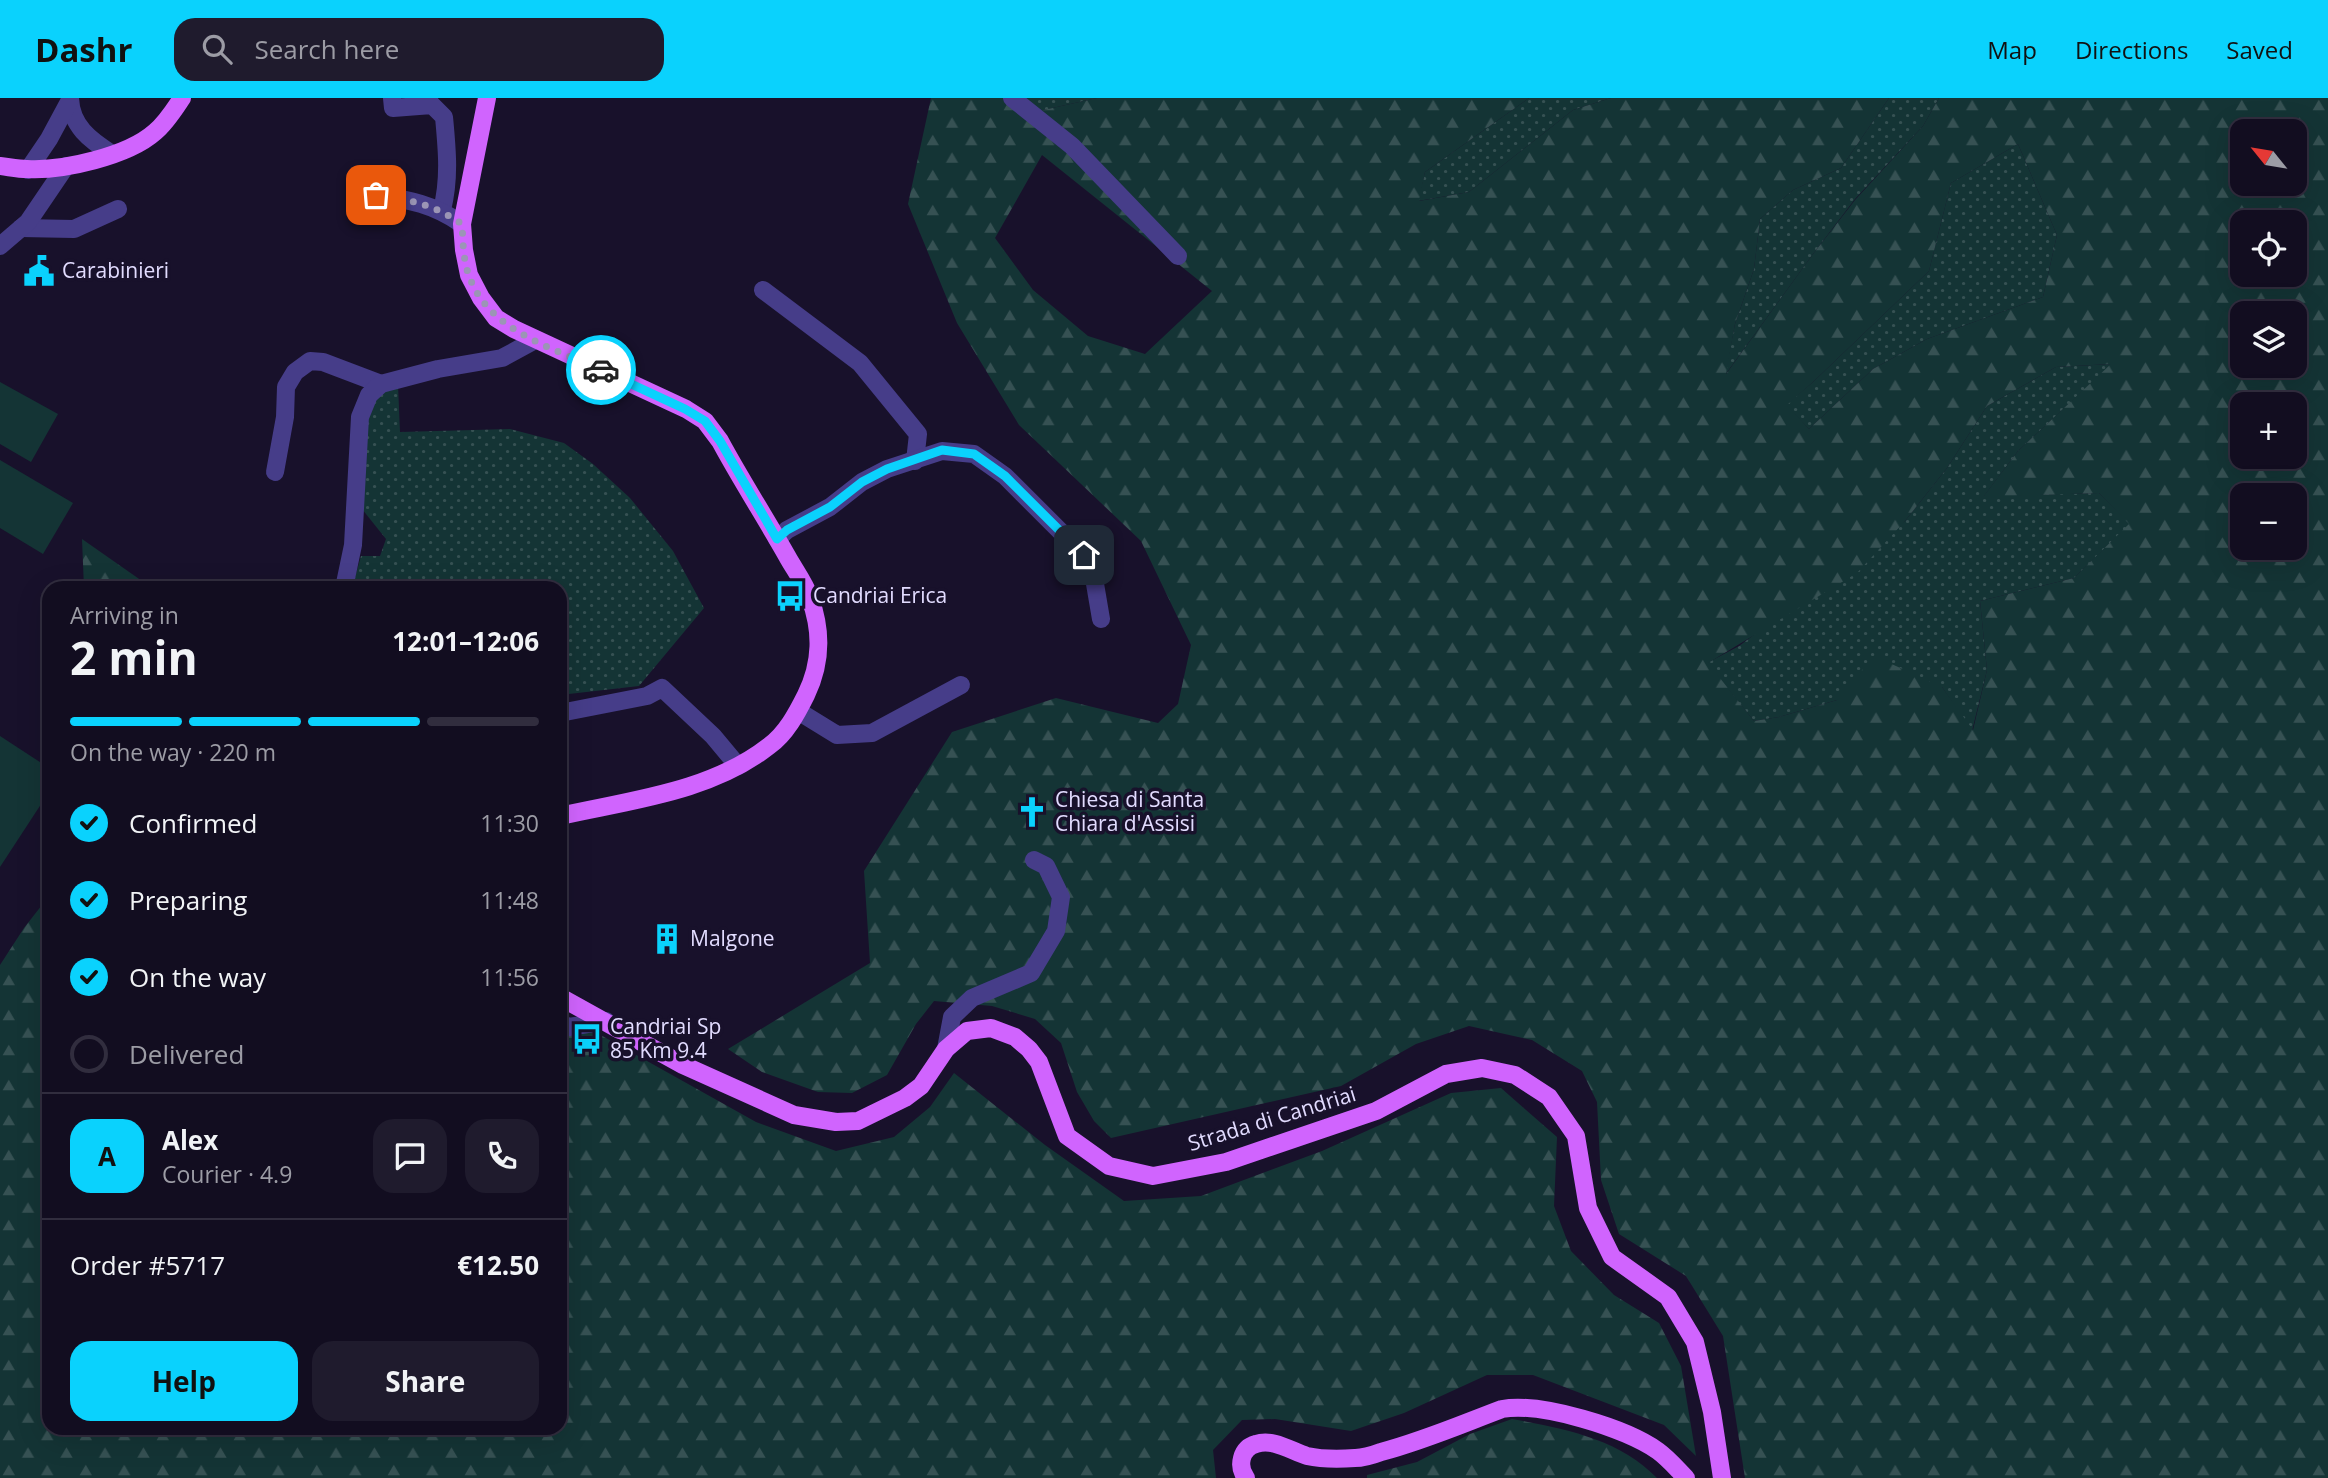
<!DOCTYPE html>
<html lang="en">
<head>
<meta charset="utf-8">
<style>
	body { margin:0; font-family:"Open Sans",sans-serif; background:#1f1b2d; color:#f1f3f6; height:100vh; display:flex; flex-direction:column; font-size:26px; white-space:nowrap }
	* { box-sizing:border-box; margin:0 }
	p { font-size:23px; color:#9c9ca5 }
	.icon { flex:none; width:38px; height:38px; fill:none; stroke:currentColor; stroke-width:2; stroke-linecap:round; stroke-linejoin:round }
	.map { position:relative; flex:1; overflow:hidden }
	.side { position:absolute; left:42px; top:483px; width:525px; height:854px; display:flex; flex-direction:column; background:#120d20; border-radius:21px; box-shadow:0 7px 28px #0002,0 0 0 2px #312d3e }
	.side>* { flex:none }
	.needle { width:46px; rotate:300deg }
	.controls { position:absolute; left:2230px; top:21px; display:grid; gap:14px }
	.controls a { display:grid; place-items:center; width:77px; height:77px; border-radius:14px; background:#120d20; box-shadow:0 7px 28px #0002,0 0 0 2px #312d3e; font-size:35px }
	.pin { position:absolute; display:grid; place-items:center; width:60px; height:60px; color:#fff; margin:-30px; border-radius:14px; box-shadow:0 4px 10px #0006 }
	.courier { position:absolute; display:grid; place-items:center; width:70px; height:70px; margin:-35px; border:5px solid #0ad2fd; border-radius:50%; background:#fff; color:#222; box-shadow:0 2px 9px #0007 }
	.overview em { font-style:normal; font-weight:700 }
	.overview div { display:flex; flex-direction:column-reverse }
	.overview { display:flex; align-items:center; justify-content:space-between; height:119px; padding:0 28px }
	h1 { font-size:46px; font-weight:700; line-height:52px }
	.bar { display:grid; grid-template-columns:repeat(4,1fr); gap:10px 7px; align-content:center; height:84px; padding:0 28px }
	.bar i { height:9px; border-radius:5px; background:#312d3e }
	.bar .on { background:#0ad2fd }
	.bar p { grid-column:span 4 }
	.line { display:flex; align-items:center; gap:18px; padding:0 28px; border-top:2px solid #312d3e }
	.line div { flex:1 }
	.round { display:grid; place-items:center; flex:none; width:74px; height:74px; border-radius:21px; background:#1f1b2d }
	ol { padding:0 28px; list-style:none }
	li { display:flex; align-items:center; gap:21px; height:77px }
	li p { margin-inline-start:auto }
	li .icon { padding:7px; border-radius:50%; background:#0ad2fd; color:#111; stroke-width:4 }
	li:last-child { color:#9c9ca5 }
	li i { width:38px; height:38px; border:4px solid #312d3e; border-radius:50% }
	.cta { display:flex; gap:14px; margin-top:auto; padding:14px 28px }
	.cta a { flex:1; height:80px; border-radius:21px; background:#0ad2fd; color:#111; font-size:28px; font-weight:700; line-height:80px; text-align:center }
	.cta a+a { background:#1f1b2d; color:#f1f3f6 }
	header { display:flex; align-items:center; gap:42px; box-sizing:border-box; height:98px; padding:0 35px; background:#0ad2fd; color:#111 }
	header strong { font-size:33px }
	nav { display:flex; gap:38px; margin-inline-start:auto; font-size:24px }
	.search { width:490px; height:63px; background:#1f1b2d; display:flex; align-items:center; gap:18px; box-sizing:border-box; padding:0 24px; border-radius:21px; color:#9c9ca5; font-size:26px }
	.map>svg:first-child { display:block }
</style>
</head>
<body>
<header>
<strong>Dashr</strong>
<div class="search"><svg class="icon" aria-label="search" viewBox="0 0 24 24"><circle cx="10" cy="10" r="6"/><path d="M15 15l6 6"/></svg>Search here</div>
<nav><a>Map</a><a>Directions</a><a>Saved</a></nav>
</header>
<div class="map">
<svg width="2328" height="1380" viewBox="0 0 2328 1380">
	<defs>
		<pattern id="grass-dots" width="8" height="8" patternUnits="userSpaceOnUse" patternTransform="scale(1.75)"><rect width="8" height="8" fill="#143435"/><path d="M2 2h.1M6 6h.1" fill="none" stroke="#365153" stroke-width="1.8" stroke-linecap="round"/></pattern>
		<pattern id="forest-firs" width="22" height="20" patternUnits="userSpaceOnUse" patternTransform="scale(1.75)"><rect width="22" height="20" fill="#143435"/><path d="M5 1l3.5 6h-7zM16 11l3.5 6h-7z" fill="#365153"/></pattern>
	</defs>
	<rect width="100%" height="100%" fill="#18112b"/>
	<g fill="url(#grass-dots)">
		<polygon points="1019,0 1097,0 1030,15"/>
		<polygon points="1529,0 1611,0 1573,12 1469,94 1418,103 1425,74"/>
		<polygon points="1889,0 1939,0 1923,28 1855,101 1813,156 1725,277 1735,226 1754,171 1760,121 1793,92 1841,70"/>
		<polygon points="2018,46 2057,137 2043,199 1927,241 1873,271 1809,331 1786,307 1813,284 1929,173 1951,85"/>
		<polygon points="2112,266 2018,353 1984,398 2099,395 2130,426 2074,480 1980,503 1987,572 1972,633 1942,589 1837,602 1779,619 1754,623 1707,565 1739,548 1905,423 1947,370 1987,308 2056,269"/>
		<polygon points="398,287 400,334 510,331 564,345 593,366 630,400 673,453 704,510 639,588 560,597 560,490 352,490 361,458 380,458 386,441 362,411 365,334 371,306 382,292"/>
	</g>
	<g fill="url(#forest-firs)" fill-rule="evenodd">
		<path d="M931,0H1019L1030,15L1097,0H1529L1425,74L1419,103L1469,94L1573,12L1611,0H1889L1841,70L1793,92L1760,121L1754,171L1735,226L1726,276L1813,156L1855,102L1923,28L1939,0H2328V1380H1745L1723,1238L1686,1178L1619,1136L1601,1082L1597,1004L1582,973L1532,942L1469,928L1416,946L1341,988L1111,1040L1094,1023L1077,994L1061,945L1035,921L992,908L934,903L916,926L887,977L852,995L818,994L762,974L728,951L870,865L864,773L952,634L1056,600L1158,625L1178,606L1191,547L1141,443L1019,327L957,225L908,106ZM2242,33H2294V86H2242ZM2018,46L2057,137L2043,199L1927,241L1873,271L1809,331L1787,307L1813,284L1929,173L1951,85ZM1042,57L1212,193L1145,256L1088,238L1033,192L995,140ZM2242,124H2294V177H2242ZM2242,215H2294V268H2242ZM2111,266L2018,353L1983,399L2099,395L2129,426L2074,480L1980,503L1987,572L1973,632L1942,589L1874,558L1837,602L1779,619L1754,623L1708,565L1857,475L1905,423L1947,370L1987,308L2056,269ZM2242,306H2294V359H2242ZM2242,397H2294V450H2242Z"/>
		<polygon points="82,441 152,490 84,490"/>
		<polygon points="49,798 49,1330 560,1330 560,917 572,921 756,1024 836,1053 894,1039 930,1009 954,975 1045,1047 1124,1103 1201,1098 1322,1053 1451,995 1501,990 1557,1039 1554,1108 1571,1153 1614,1197 1659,1225 1681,1268 1696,1358 1664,1327 1533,1277 1487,1277 1404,1315 1351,1333 1275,1321 1242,1322 1213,1352 1216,1380 0,1380 0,867 24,830"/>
		<path d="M1512,1321C1563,1330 1620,1341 1657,1380H1367V1377L1417,1364L1470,1336Z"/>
	</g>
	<g fill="#143435">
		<polygon points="0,284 58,316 31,364 0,346"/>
		<polygon points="0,362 73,405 43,456 0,430"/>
		<polygon points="0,638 49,670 49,694 0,769"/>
	</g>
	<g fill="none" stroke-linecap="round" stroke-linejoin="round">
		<g stroke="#463d89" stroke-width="18">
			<path d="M70,0C71,28 90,42 112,56"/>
			<path d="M392,0L393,10L432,7L444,19C447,51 450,80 442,112"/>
			<polyline points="1012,0 1072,48 1178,158"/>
			<polyline points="28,72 49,41 70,2"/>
			<path d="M376,97C410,102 433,106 462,126"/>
			<polyline points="21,130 74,131 118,111"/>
			<polyline points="0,148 28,124 66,68"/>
			<polyline points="763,192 860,265 918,336 915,363"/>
			<polyline points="275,374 285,319 286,289 295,274 310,263 323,264 381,286"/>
			<polyline points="777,441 787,432 830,409 862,384 887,371 942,353 974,356 1005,378 1084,457 1094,480 1101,521"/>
			<polyline points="344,490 353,447 360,319 369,297 381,286 438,271 502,260 535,242"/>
			<polyline points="798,613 837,637 872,635 961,587"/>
			<polyline points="560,615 647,598 662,590 713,638 738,668"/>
			<polyline points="560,925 569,929 606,923"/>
			<polyline points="946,951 952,919 972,900 1031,875 1056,833 1061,799 1046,768 1034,762"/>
		</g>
		<g stroke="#d064fe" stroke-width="18">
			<path d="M487,0L462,126L464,152L469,177L481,200L496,220L514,231L686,311L705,323L720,343C741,382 765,419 787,458C794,471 805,485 810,500C822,533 822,564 806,597C797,615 786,636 769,648C710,694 631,702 560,718"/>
			<path d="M0,68C9,69 18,71 27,71C63,73 128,58 155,34C166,25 174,12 182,0"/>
			<polyline points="560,899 683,967 794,1017 836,1024 858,1023 905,1000 921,988 946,951 967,933 991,930 1015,939 1029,951 1039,964 1067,1038 1109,1068 1153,1078 1226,1064 1376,1013 1446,976 1482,970 1515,977 1549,999 1576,1038 1588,1110 1612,1159 1668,1199 1695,1244 1712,1314 1722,1380"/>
			<path d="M1246,1380C1237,1368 1241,1350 1256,1346C1273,1340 1291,1353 1307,1358C1321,1361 1341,1361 1355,1360C1364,1360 1373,1357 1381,1354C1423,1343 1462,1326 1502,1311C1541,1304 1626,1330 1658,1353C1669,1361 1677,1371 1686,1380"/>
		</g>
	</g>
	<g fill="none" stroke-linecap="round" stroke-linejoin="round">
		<path stroke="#9b95b5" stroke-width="7" stroke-dasharray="0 12.6" d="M376,97C410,102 433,106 462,126C463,143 463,159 468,175C487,233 552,249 601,272"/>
		<polyline stroke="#0ad2fd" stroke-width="9" points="601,272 685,311 705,323 720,343 777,441 787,432 830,409 862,384 887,371 942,352 974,356 1005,378 1084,457"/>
	</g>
	<defs>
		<symbol id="civic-bare" viewBox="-9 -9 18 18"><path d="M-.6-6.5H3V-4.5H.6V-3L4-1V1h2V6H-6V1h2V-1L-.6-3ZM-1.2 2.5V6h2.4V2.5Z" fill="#0ad2fd" stroke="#18112b" stroke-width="2.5" paint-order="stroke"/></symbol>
		<symbol id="bus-bare" viewBox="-9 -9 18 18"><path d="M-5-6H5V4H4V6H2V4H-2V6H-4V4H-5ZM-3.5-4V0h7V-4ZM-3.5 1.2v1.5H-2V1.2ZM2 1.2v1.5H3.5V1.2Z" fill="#0ad2fd" stroke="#18112b" stroke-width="2.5" paint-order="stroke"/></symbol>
		<symbol id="church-bare" viewBox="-9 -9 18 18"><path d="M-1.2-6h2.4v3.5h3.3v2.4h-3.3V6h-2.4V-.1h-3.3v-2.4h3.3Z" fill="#0ad2fd" stroke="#18112b" stroke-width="2.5" paint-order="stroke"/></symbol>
		<symbol id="building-bare" viewBox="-9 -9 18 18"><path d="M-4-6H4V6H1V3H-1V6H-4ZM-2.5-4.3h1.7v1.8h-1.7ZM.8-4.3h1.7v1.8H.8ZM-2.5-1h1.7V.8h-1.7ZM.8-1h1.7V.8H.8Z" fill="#0ad2fd" stroke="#18112b" stroke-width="2.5" paint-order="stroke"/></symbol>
	</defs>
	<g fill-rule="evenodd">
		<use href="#civic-bare" x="17" y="151" width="44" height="44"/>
		<use href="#bus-bare" x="768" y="476" width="44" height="44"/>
		<use href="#church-bare" x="1010" y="692" width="44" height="44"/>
		<use href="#building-bare" x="645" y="819" width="44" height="44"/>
		<use href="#bus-bare" x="565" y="919" width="44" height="44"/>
	</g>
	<g text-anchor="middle" stroke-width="7" stroke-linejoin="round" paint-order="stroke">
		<g font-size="21" fill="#e2dcff" stroke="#18112b" text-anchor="start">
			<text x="62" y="180">Carabinieri</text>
			<text x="813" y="505">Candriai Erica</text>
			<text x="1055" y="709">Chiesa di Santa<tspan x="1055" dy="24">Chiara d'Assisi</tspan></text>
			<text x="690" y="848">Malgone</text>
			<text x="610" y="936">Candriai Sp<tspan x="610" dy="24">85 Km 9.4</tspan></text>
		</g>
		<g font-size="21" fill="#e2dcff" stroke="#18112b">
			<text transform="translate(1272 1021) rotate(-17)" y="7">Strada di Candriai</text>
		</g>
	</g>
</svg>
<div class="controls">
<a><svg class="needle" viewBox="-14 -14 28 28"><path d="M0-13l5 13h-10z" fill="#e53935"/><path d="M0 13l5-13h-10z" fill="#9c9ca5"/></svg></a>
<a><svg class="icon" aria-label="locate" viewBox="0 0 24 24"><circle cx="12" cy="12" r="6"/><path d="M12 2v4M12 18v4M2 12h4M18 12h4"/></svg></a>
<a><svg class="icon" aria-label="layers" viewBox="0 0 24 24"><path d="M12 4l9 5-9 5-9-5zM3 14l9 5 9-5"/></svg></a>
<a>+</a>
<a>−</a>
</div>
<div class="pin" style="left:376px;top:97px;background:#ea580c"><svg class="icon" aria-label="bag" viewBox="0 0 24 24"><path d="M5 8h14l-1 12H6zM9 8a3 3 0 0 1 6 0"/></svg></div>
<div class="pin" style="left:1084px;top:457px;background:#1f2937"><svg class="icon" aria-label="home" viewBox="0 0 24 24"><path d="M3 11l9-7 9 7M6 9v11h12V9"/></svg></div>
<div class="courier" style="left:601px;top:272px"><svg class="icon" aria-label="car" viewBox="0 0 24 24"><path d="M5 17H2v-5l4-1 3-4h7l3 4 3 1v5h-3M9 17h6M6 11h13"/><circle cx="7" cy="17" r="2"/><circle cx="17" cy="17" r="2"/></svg></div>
<section class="side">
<div class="overview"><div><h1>2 min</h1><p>Arriving in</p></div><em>12:01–12:06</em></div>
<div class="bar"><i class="on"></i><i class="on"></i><i class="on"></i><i></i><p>On the way · 220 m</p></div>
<ol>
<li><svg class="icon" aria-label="check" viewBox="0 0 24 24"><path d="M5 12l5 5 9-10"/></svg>Confirmed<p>11:30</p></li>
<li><svg class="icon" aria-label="check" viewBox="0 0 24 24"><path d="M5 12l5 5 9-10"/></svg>Preparing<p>11:48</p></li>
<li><svg class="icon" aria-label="check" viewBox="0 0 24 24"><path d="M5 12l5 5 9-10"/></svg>On the way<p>11:56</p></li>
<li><i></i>Delivered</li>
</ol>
<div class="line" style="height:126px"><b class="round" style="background:#0ad2fd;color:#111">A</b><div><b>Alex</b><p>Courier · 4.9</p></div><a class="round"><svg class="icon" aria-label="chat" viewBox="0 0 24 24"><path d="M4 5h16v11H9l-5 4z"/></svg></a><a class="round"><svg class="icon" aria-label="phone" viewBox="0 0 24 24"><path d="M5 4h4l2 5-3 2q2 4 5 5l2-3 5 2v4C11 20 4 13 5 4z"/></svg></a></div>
<div class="line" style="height:91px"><div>Order #5717</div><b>€12.50</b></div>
<div class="cta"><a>Help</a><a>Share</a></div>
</section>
</div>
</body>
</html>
